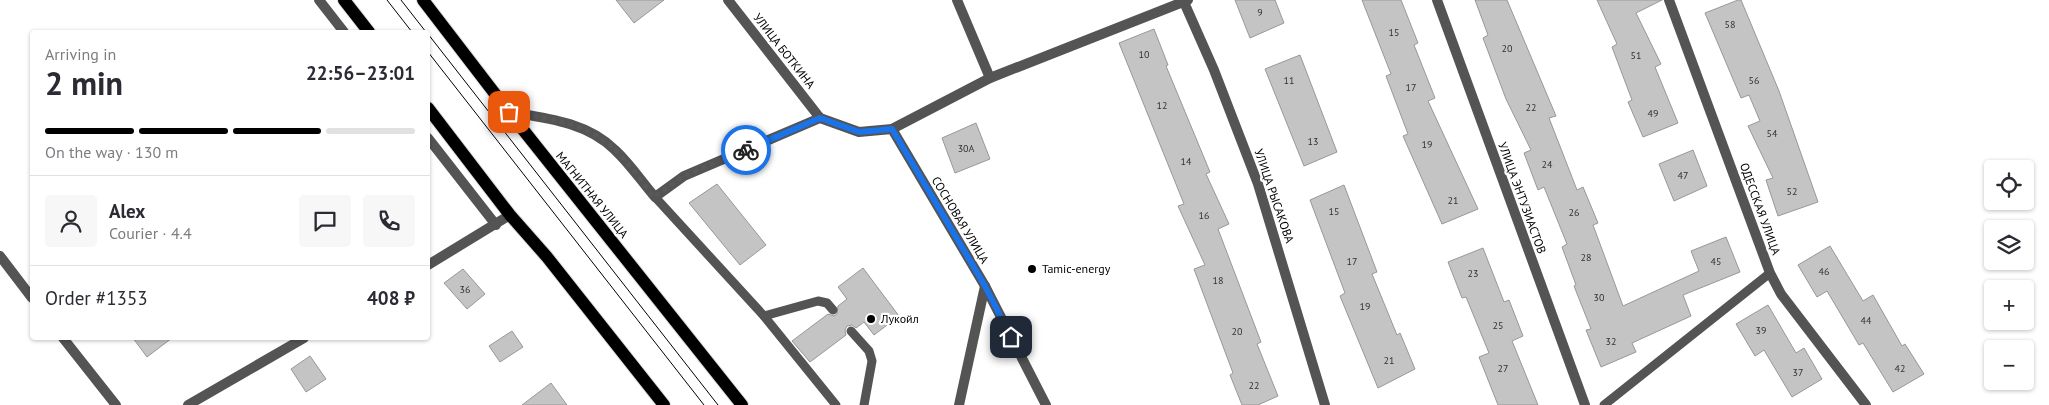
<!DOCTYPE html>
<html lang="en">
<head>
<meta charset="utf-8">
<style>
	body { margin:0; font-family:"PT Sans",sans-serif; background:#f7f7f7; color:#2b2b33; height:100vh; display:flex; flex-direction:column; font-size:19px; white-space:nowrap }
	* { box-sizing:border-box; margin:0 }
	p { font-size:16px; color:#7c7c81 }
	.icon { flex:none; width:28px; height:28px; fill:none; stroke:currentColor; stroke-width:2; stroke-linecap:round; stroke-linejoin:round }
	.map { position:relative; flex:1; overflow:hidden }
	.details { position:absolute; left:30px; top:30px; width:400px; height:310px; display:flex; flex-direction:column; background:#fff; border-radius:5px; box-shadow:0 1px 4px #0004 }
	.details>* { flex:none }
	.fabs { position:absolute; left:1984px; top:160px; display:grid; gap:10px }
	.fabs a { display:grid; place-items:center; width:50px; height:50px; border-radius:5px; background:#fff; box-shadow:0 1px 4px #0004; font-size:25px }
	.pin { position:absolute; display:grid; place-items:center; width:42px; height:42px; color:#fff; margin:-21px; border-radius:10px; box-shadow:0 2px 8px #0006 }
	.courier { position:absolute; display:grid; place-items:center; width:50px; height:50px; margin:-25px; border:4px solid #1a73e8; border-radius:50%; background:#fff; color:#222; box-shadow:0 1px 6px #0007 }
	.head em { font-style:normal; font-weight:800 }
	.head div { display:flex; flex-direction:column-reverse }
	.head { display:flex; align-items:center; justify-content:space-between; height:85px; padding:0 15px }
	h1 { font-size:32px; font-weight:800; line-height:38px }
	.bar { display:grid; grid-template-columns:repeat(4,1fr); gap:8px 5px; align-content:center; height:60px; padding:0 15px }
	.bar i { height:6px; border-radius:4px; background:#e1e1e2 }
	.bar .selected { background:#000 }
	.bar p { grid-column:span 4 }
	.line { display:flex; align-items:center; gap:12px; padding:0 15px; border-top:1px solid #e1e1e2 }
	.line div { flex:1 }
	.round { display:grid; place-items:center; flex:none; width:52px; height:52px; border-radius:5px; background:#f7f7f7 }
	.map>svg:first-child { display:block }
</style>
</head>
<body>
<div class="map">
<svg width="2049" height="405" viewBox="0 0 2049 405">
	<rect width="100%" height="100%" fill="#fff"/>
	<g fill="#c4c4c4" stroke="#989898">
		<polygon points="616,0 664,0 634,23"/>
		<polygon points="1235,0 1275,0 1284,23 1250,38"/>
		<polygon points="1362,0 1401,0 1418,43 1414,45 1435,98 1428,101 1478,209 1442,224 1403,136 1408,134 1386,76 1391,74"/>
		<polygon points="1475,0 1507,0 1556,116 1549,118 1577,190 1583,187 1598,223 1593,225 1623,306 1699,271 1691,251 1726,237 1740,272 1683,295 1691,316 1632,343 1636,352 1601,367 1586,330 1591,329 1574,286 1576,285 1562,247 1567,244 1544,187 1538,190 1524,153 1531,150 1506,99 1483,38 1488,35"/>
		<polygon points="1597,0 1662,0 1636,13 1661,64 1655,67 1678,123 1643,137 1628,102 1632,100 1612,47 1617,44"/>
		<polygon points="1738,0 1741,0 1779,91 1818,202 1778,216 1766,180 1773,178 1748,126 1760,121 1749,95 1741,98 1705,13"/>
		<polygon points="1154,29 1168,65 1166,66 1210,172 1206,174 1229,224 1218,229 1261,342 1257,344 1278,396 1258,405 1242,405 1230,375 1233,373 1194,269 1205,265 1178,206 1184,204 1119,43"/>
		<polygon points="1300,55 1337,152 1304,166 1265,69"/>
		<polygon points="976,123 990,159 955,173 942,138"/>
		<polygon points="1693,150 1707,186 1674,201 1659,164"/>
		<polygon points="717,184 766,245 740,265 689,203"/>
		<polygon points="1344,185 1377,272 1372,274 1397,335 1400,333 1415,369 1378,388 1340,296 1345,293 1310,200"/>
		<polygon points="1830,246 1863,301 1873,295 1902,346 1905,344 1924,374 1893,392 1863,343 1859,345 1827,291 1817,297 1798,265"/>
		<polygon points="1483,248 1504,302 1509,300 1523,336 1512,341 1538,405 1498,405 1479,357 1489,353 1466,297 1462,298 1448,262"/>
		<polygon points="863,268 899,316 874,335 864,322 856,328 852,325 847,326 845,330 846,335 810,362 792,341 828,314 834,316 837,314 838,306 847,299 838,287"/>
		<polygon points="463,269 485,294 467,309 444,283"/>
		<polygon points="1768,305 1796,353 1804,348 1822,379 1792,397 1764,350 1755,356 1736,324"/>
		<polygon points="512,331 523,347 500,362 489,346"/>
		<polygon points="133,338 172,338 147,357"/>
		<polygon points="310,356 326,379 306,392 291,369"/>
		<polygon points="551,383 567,405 522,405"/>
	</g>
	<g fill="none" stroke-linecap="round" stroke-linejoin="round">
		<defs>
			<g id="primary">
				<polyline points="344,0 369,32"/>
				<polyline points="423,0 509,112 742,405"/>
				<polyline points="428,108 510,215 547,257 664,405"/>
			</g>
		</defs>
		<use href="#primary" stroke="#dbdbdb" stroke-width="14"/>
		<g stroke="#545454" stroke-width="9">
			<polyline points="655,197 764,316 836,405"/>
			<polyline points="764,316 818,301 827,303 833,310"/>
			<polyline points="851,331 869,351 872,361 864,405"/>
			<polyline points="1604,405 1770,273"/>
		</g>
		<g stroke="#545454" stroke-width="10">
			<polyline points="319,0 344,32"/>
			<polyline points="728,0 820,118"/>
			<polyline points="957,0 990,78"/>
			<polyline points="1183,0 1214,70 1258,184 1325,405"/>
			<polyline points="1437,0 1585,405"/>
			<polyline points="1669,0 1770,273 1781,294 1866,405"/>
			<path d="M509,112C546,118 587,122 615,150C630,164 642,182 655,197L684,176L820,118L859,132L892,129L990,78L1188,0"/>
			<polyline points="892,129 985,286 1046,405"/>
			<polyline points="428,138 496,225"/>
			<polyline points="0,256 32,298"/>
			<polyline points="428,265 510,215"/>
			<polyline points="63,338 116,405"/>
			<polyline points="188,405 304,338"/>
			<polyline points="959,405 985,286"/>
		</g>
		<use href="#primary" stroke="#000" stroke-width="12"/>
		<g stroke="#000" stroke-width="1">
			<polyline points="387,0 412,32"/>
			<polyline points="401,0 426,32"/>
			<polyline points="428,34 718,405"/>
			<polyline points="428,52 704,405"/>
		</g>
	</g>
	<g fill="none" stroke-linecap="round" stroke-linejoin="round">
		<path stroke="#595959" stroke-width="5" stroke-dasharray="0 9" d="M509,112C546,118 587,122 615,150C630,164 642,182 654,197L684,176L746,150"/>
		<polyline stroke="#1a73e8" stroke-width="6" points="746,150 820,118 859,132 892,129 985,286 1011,337"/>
	</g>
	<g fill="#000" stroke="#fff" stroke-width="2">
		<circle cx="1032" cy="269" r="5"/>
		<circle cx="871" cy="319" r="5"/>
	</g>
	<g text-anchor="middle" stroke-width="4.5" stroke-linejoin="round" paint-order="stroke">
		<g font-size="10" fill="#313131">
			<text x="1260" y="16">9</text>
			<text x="1730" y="28">58</text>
			<text x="1394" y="36">15</text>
			<text x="1507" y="52">20</text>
			<text x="1144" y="58">10</text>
			<text x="1636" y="59">51</text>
			<text x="1289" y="84">11</text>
			<text x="1754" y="84">56</text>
			<text x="1411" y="91">17</text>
			<text x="1162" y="109">12</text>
			<text x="1531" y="111">22</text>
			<text x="1653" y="117">49</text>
			<text x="1772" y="137">54</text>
			<text x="1313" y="145">13</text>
			<text x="1427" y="148">19</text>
			<text x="966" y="152">30А</text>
			<text x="1186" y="165">14</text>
			<text x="1547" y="168">24</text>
			<text x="1683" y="179">47</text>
			<text x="1792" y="195">52</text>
			<text x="1453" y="204">21</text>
			<text x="1334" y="215">15</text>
			<text x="1574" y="216">26</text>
			<text x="1204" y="219">16</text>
			<text x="1586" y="261">28</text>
			<text x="1352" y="265">17</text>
			<text x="1716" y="265">45</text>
			<text x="1824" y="275">46</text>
			<text x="1473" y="277">23</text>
			<text x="1218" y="284">18</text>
			<text x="465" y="293">36</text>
			<text x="1599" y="301">30</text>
			<text x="1365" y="310">19</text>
			<text x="1866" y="324">44</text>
			<text x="1498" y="329">25</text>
			<text x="1761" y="334">39</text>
			<text x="1237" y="335">20</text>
			<text x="1611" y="345">32</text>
			<text x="1389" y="364">21</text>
			<text x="1503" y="372">27</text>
			<text x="1900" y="372">42</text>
			<text x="1798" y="376">37</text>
			<text x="1254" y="389">22</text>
		</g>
		<g font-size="12" fill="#000" stroke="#fff">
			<text transform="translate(784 51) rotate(52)" y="4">УЛИЦА БОТКИНА</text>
			<text transform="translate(592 195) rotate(51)" y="4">МАГНИТНАЯ УЛИЦА</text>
			<text transform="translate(1274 196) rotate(71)" y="4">УЛИЦА РЫСАКОВА</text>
			<text transform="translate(1522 198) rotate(70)" y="4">УЛИЦА ЭНТУЗИАСТОВ</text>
			<text transform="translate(1760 209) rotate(70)" y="4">ОДЕССКАЯ УЛИЦА</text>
			<text transform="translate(960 220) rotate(59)" y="4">СОСНОВАЯ УЛИЦА</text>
		</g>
		<g font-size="12" fill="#000" stroke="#fff" text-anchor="start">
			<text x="1042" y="273">Tamic-energy</text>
			<text x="881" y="323">Лукойл</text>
		</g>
	</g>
</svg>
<div class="fabs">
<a><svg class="icon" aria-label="locate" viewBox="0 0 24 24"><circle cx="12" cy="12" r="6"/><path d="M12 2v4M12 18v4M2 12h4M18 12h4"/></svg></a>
<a><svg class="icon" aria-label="layers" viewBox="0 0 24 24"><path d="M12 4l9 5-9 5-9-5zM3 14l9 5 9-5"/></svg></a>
<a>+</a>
<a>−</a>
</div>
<div class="pin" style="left:509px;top:112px;background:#ea580c"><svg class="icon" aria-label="bag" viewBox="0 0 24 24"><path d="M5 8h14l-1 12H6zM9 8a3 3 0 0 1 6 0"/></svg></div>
<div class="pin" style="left:1011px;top:337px;background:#1f2937"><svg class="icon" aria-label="home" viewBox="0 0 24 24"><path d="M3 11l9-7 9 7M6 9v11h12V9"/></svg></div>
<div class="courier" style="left:746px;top:150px"><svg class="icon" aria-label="bike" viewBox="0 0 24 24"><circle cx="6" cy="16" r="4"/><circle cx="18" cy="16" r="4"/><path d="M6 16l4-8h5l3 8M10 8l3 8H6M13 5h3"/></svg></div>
<section class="details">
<div class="head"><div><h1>2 min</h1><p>Arriving in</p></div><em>22:56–23:01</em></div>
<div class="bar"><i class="selected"></i><i class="selected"></i><i class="selected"></i><i></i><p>On the way · 130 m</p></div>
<div class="line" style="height:90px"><a class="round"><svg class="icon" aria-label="person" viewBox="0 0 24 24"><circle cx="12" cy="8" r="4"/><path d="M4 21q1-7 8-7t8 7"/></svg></a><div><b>Alex</b><p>Courier · 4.4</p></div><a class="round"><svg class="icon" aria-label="chat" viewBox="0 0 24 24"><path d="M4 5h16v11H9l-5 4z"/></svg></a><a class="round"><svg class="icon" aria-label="phone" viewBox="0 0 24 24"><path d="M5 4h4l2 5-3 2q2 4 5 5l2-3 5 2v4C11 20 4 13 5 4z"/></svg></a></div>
<div class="line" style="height:65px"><div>Order #1353</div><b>408 ₽</b></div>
</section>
</div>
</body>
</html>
